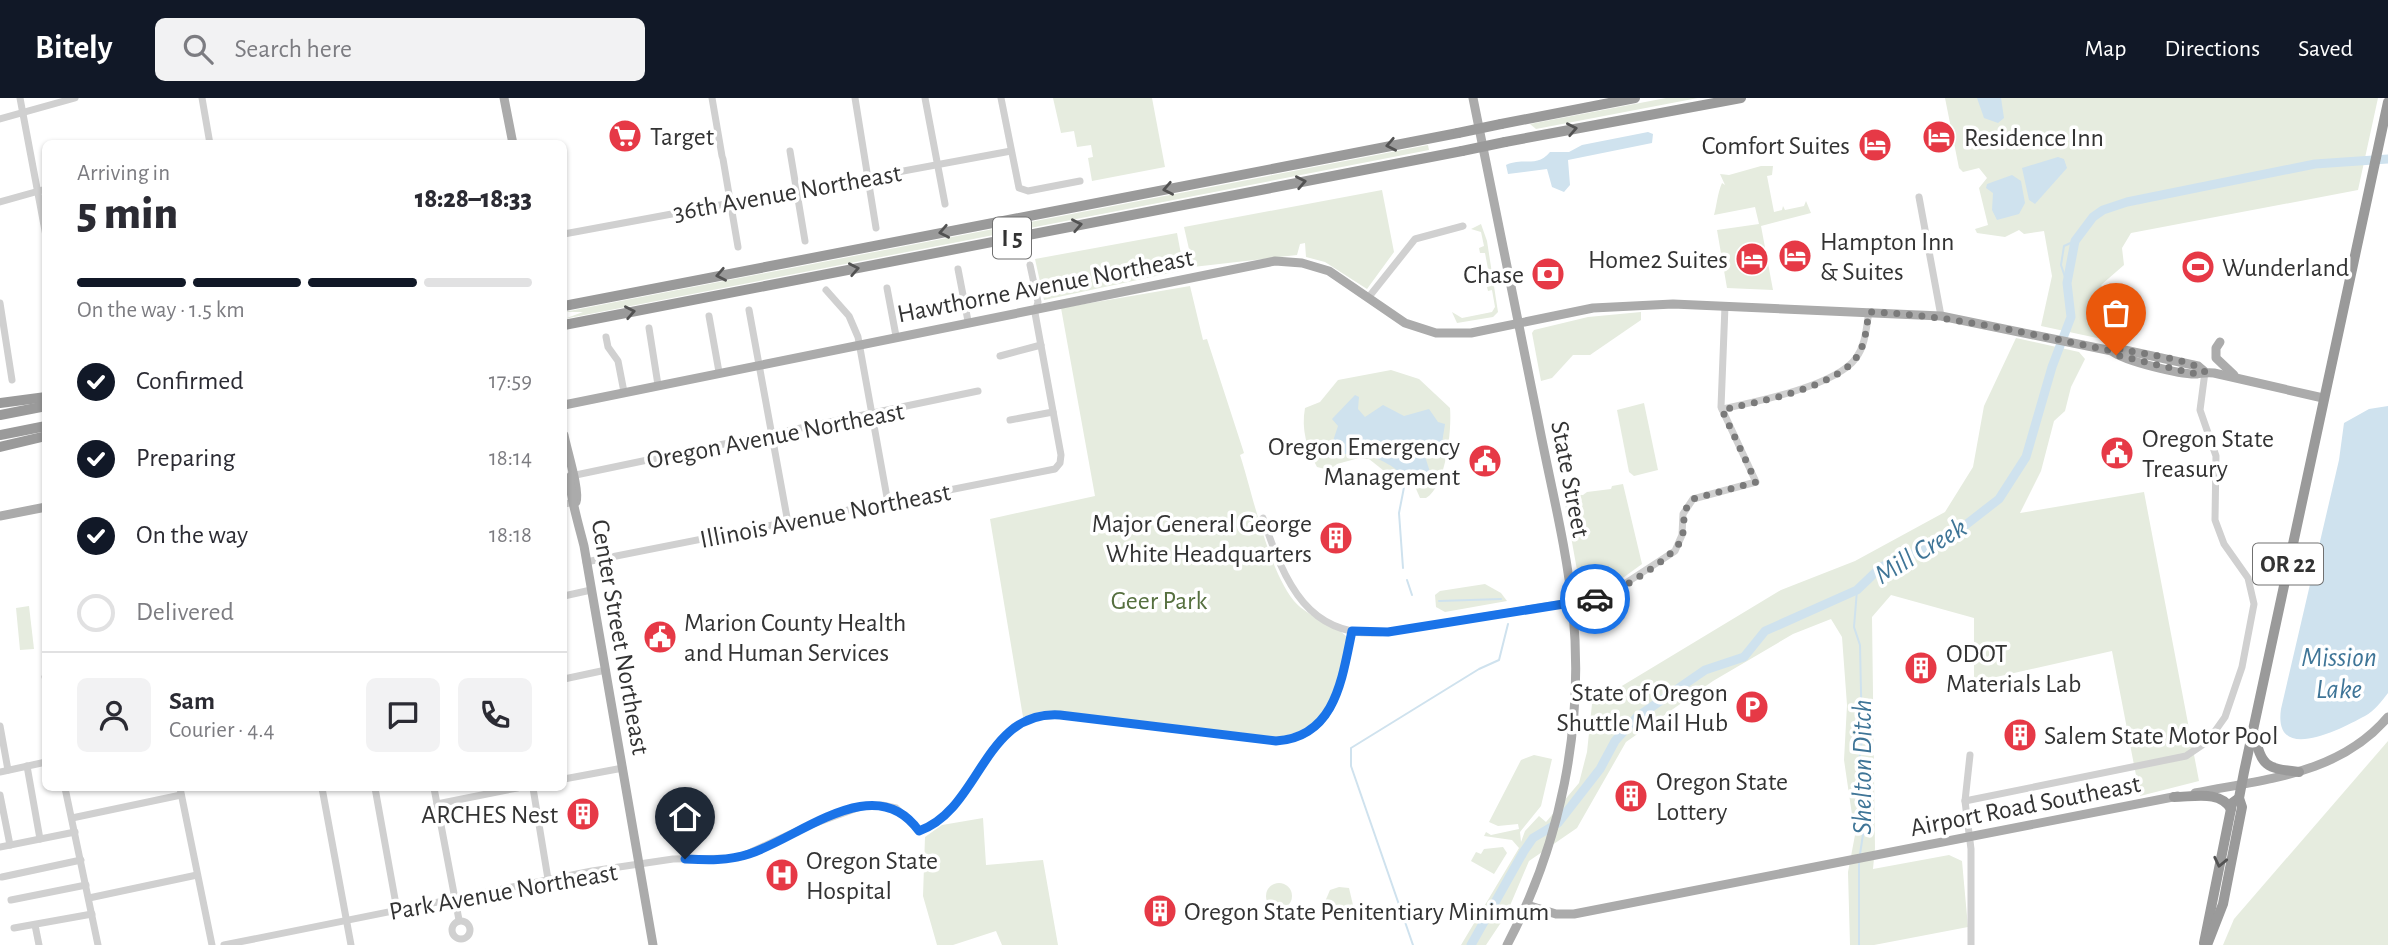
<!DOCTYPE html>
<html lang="en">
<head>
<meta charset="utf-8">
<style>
	body { margin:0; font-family:"Alegreya Sans",sans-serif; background:#f2f2f3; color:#2b2b33; height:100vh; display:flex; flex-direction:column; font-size:26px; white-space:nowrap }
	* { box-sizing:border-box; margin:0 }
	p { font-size:23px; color:#7c7c81 }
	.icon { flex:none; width:38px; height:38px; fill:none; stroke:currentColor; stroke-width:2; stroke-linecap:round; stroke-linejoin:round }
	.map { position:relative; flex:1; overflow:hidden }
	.drawer { position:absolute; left:42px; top:42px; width:525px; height:651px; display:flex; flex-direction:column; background:#fff; border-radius:10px; box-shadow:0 2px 5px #0004 }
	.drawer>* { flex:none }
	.pin { position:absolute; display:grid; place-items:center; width:60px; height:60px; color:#fff; margin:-72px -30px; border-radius:50% 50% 50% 0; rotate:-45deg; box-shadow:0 0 7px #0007 }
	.pin .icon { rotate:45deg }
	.courier { position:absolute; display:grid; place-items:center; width:70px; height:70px; margin:-35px; border:5px solid #1a73e8; border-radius:50%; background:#fff; color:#222; box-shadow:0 2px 9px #0007 }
	.head em { font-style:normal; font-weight:800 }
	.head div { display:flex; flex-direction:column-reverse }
	.head { display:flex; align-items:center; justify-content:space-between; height:119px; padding:0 35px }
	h1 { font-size:46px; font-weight:800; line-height:52px }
	.bar { display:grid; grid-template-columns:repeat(4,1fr); gap:10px 7px; align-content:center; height:84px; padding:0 35px }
	.bar i { height:9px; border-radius:5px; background:#e1e1e2 }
	.bar .selected { background:#111827 }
	.bar p { grid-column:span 4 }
	.line { display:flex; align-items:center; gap:18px; padding:0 35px; border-top:2px solid #e1e1e2 }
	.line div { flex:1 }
	.round { display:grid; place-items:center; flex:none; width:74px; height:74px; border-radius:10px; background:#f2f2f3 }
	ol { padding:0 35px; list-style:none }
	li { display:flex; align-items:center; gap:21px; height:77px }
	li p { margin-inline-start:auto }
	li .icon { padding:7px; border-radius:50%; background:#111827; color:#fff; stroke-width:4 }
	li:last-child { color:#7c7c81 }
	li i { width:38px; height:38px; border:4px solid #e1e1e2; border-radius:50% }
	header { display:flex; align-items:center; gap:42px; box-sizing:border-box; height:98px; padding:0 35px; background:#111827; color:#fff }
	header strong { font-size:33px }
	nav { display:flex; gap:38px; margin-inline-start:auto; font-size:24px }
	.search { width:490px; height:63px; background:#f2f2f3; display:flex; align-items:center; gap:18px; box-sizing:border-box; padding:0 24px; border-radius:10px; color:#7c7c81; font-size:26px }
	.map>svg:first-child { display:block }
</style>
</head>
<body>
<header>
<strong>Bitely</strong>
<div class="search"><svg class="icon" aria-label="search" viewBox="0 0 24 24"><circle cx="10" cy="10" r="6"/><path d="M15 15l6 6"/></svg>Search here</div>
<nav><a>Map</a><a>Directions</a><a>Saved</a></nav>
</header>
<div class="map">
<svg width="2388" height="847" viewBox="0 0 2388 847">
	<rect width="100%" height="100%" fill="#fff"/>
	<g fill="#e6ecdf">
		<polygon points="1053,0 1152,0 1165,69 1092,83 1088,60 1093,59 1091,47 1077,49 1074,33 1061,35"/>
		<polygon points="1666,0 1698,0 1536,31 1530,26"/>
		<polygon points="1945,0 2378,0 2358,92 2131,135 2122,150 2124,167 2101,187 2108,197 2116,244 2041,228 2052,178 2044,133 2024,136 2019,132 2005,139 1977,135 1975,131 1988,127 1979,90 1987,80 1979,70 1963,74 1959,70"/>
		<polygon points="1428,47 1429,52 564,221 583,214 564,214"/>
		<path d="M1761,68H1773L1772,77L1767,78L1774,114L1782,112L1783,108L1785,112L1804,108L1806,103L1811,115L1761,128L1773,192L1727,190L1717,132L1759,126L1755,109L1714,117C1717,106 1717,97 1722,85L1725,87L1720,76L1729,77Z"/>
		<polygon points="1382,92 1394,154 1367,191 1325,164 1306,159 1305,145 1300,146 1297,157 1193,169 1184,129"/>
		<polygon points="1481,126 1487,143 1498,214 1493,219 1457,225 1452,214 1462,220 1492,214 1495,209 1492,192 1488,193 1487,189 1491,187 1485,155 1480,155 1479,150 1484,148 1481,134 1471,131"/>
		<polygon points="1177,135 1184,172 1044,202 1035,161"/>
		<path d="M1190,188L1203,242L1207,241L1244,355L1240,357C1253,397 1268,471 1294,503C1310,521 1334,525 1347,539C1342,583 1329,633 1277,639L1060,613H1043L1023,619L990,421L1095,398L1061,210Z"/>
		<polygon points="1641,214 1641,222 1590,257 1573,257 1552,280 1541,283 1532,235 1534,232 1588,219"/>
		<polygon points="2016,240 2079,254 2085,261 2071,289 2065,313 2054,323 2041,373 2020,415 2144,394 2199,683 2140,698 2112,553 1974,584 1974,520 1891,497 1872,519 1875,750 1873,771 1949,757 1962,763 1968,829 1874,847 1850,847 1848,774 1855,737 1844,662 1847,607 1842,539 1831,521 1793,536 1713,583 1626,644 1577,730 1529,763 1506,817 1486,847 1461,847 1519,750 1512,742 1484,738 1486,734 1491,737 1519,731 1518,726 1498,728 1489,724 1521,662 1534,657 1552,661 1541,708 1520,734 1521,744 1525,733 1539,718 1546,724 1579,685 1587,654 1592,606 1781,492 1855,463 1945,414 1973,369 1984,308"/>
		<path d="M1391,272L1419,281L1450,310C1452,331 1446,389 1426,400H1420L1413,384H1398L1369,361L1359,360L1337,366L1329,372L1317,369C1307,350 1301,332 1305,310L1320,304L1338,282Z"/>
		<polygon points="1644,305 1658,372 1634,378 1629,374 1617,312"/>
		<polygon points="1623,386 1642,466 1609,490 1584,498 1581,494 1564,400 1572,396 1583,397 1587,394 1611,391 1612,388"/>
		<polygon points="1485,486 1501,495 1507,503 1445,514 1436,509 1435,497 1440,493"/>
		<polygon points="29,508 34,551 20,552 16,510"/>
		<polygon points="2388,643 2388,847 2223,847 2234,821"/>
		<polygon points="983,720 986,767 1043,762 1058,847 1002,847 996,833 953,847 937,847 923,798 925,739 942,727"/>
		<polygon points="1503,749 1507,755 1494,776 1471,763 1476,754 1481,756 1484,751"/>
		<circle cx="1279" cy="798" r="13"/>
		<polygon points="1339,789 1349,790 1353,807 1350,814 1331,818 1324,806 1330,792"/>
	</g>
	<g fill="#cfe2ee">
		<polygon points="1977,0 2001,0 2004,20 1998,25 1984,20"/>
		<path d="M1648,34L1653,36L1652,45L1568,62L1570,87L1564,94L1552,89L1547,71L1508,76L1506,67C1523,59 1537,70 1550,54H1569L1582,47Z"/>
		<polygon points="2058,59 2064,61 2067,70 2035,106 2029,102 2022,70"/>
		<polygon points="2012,77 2021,83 2025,105 2019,116 1997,122 1992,112 1993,95 1986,90 1987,86"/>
		<path d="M1355,297L1359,299L1358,311L1365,319L1383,307L1404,318L1429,311L1438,324L1445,326L1441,351L1436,352L1428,347L1423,352L1430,374L1403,379C1398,369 1374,358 1363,356C1350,353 1341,361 1331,349L1338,328L1332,321Z"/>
		<path d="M2388,308V595C2382,603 2374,613 2365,618C2339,632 2273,666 2281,611L2339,362L2344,325L2369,311Z"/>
	</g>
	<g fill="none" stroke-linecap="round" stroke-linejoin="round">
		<g stroke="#cfe2ee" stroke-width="2">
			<polyline points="2067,185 2061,167 2064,148 2075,143"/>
			<polyline points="1403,470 1399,415 1406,379"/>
			<polyline points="1407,482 1412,497"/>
			<polyline points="1857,492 1854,529 1860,547 1862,641 1857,680 1866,717 1860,756"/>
			<polyline points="1439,503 1501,501"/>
			<polyline points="1413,847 1351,668 1351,650 1479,571 1499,562 1508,526"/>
			<polyline points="1859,847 1859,765"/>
		</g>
		<polyline stroke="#cfe2ee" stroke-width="9" points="1471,847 1524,753 1533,740 1558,725 1600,671 1615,643 1637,619 1705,572 1744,559 1765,533 1857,492 1881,469 1945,443 1999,401 2026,359 2052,269 2071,219 2067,185 2075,143 2093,119 2103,112 2127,104 2315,66 2388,61"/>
		<g stroke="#d0d0d0" stroke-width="7">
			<polyline points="20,0 46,138"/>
			<polyline points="202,0 210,46"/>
			<polyline points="712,0 722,58"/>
			<polyline points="855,0 876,130"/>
			<polyline points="925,0 945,106"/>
			<polyline points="1001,0 1019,90 1028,93 1080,83"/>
			<polyline points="0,21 75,0"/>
			<polyline points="790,53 805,143"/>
			<polyline points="723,61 738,149"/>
			<polyline points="1919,99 1941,218"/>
			<polyline points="0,104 46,91"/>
			<polyline points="564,136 1011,53"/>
			<polyline points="958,171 968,223"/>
			<polyline points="887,190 896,238"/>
			<polyline points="826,192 849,218 858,239 888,405"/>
			<polyline points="1368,200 1415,141 1463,128"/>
			<polyline points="0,205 12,282"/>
			<polyline points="749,212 788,425"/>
			<polyline points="709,218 719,274"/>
			<polyline points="649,230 658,287"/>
			<polyline points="606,239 608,249 618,263 624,294"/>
			<polyline points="1000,258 1041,247"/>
			<path d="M1722,311C1755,304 1836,288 1856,260C1866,246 1866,230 1869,214"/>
			<polyline points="1010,322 1053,314"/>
			<polyline points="571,378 978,293"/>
			<polyline points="564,406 576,404"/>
			<path d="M1263,420C1284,483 1308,544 1388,534L1606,498L1675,453L1682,437L1683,416L1693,401L1756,384L1721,309L1725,208"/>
			<polyline points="586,464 1055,371 1060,365 1061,357 1035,215 1038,204 1030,167"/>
			<polyline points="564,498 591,492"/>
			<polyline points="45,579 46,582"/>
			<polyline points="564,581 606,572"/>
			<polyline points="0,628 8,672"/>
			<polyline points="1970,657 1965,703 1971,751 1971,847"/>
			<polyline points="27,668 40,741"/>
			<polyline points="0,674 46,664"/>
			<polyline points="564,681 623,670"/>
			<polyline points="65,690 98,847"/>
			<polyline points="180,690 212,847"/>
			<polyline points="322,690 351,847"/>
			<polyline points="375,690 397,812"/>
			<polyline points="434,690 459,822"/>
			<polyline points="533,690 548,781"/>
			<polyline points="0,697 10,747"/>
			<polyline points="1965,703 2186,658 2208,643 2225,619 2242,569 2254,506 2248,480 2224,446 2215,422 2216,358 2200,312 2205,274"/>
			<polyline points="437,706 517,690"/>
			<polyline points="72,720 181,697"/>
			<polyline points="0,749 75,734"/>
			<polyline points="2,779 81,762"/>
			<polyline points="89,800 197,777"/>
			<polyline points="11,802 86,787"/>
			<circle cx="461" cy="832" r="9"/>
			<polyline points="35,827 39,847"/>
			<polyline points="14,830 92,816"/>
			<path d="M224,847L592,773L673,761L738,760L805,729L863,708L882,707L896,710L919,733C981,711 984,610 1060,617L1267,642C1336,647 1341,583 1352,533"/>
		</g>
		<g stroke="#ababab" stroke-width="9">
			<polyline points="504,0 513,46"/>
			<path d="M1473,0C1495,107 1517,214 1538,322C1550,385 1567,450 1573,514C1584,629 1561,745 1507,847"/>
			<polyline points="2220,244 2216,250 2216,260 2234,277"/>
			<path d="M2112,253C2124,263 2182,277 2197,276C2204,275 2207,274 2214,275L2323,300"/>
			<polyline points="564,307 1275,163 1302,165 1329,173 1405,225 1436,235 1471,235 1593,210 1673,206 1941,218 2112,253 2120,251 2198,268 2205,274"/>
			<path d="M564,337C567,353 580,393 576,404"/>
			<path d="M571,378C567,390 580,431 584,448L653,847"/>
			<polyline points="0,418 46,409"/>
			<path d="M2195,695C2264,681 2339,677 2388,619"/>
			<polyline points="1527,807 1556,816 1574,816 2178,698"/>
		</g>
		<g stroke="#9a9a9a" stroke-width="10">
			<polyline points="1501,26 1635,0"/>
			<polyline points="1505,44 1741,0"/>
			<polyline points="564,208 1458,35"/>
			<polyline points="564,227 1462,53"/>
			<polyline points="0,305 46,299"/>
			<polyline points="0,317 46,308"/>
			<polyline points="0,337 46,328"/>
			<polyline points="0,349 46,338"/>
			<path d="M2254,635C2262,669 2265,670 2299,674"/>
			<path d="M2174,699C2194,699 2220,692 2231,711"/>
			<polyline points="2204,845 2231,711 2232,705 2239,700"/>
			<polyline points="2207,847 2223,806 2242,709 2239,700 2244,674 2388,4"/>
		</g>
		<g stroke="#9a9a9a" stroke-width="10">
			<polyline points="1458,35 1501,26"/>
			<polyline points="1462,53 1505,44"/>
		</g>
	</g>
	<defs><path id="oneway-chevron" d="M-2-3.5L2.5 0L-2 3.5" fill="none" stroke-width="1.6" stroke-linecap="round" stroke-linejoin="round" transform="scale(1.75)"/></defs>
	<g stroke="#525252">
		<use href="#oneway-chevron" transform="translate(1572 31) rotate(-11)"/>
		<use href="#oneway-chevron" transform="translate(1391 47) rotate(169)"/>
		<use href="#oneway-chevron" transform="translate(1301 84) rotate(-11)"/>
		<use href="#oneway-chevron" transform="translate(1168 91) rotate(169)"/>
		<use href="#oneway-chevron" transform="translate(1077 127) rotate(-11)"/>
		<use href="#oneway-chevron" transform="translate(944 134) rotate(169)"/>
		<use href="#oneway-chevron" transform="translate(854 171) rotate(-11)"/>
		<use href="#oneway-chevron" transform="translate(721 177) rotate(169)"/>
		<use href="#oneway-chevron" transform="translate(630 214) rotate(-11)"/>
		<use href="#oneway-chevron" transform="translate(2220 764) rotate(102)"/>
	</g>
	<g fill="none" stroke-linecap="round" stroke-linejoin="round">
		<path stroke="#7a7a7a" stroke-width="7" stroke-dasharray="0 12.6" d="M1595,501C1615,496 1674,460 1681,442C1687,426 1679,415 1693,401L1756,384L1722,312C1757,304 1834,290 1856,260C1866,246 1866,230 1869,214C1952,217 2031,236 2112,253L2120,251C2141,256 2190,260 2205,274L2196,276L2116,257"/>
		<path stroke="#1a73e8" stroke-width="9" d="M685,761C707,762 728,763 749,756C801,739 875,671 919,733C981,711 983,612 1060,617L1276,643C1336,639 1342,580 1352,533L1388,534L1595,501"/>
	</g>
	<defs>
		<symbol id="supermarket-disc" viewBox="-11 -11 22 22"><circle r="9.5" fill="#e63946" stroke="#fff"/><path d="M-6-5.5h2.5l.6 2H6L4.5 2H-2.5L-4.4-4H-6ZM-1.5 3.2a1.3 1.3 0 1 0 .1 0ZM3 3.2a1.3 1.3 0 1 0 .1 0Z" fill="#fff"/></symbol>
		<symbol id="hotel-disc" viewBox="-11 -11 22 22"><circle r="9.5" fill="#e63946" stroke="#fff"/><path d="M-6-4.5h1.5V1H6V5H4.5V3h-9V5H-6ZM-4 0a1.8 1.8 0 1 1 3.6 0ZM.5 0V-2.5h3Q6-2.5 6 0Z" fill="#fff"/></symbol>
		<symbol id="stadium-disc" viewBox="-11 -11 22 22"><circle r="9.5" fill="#e63946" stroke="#fff"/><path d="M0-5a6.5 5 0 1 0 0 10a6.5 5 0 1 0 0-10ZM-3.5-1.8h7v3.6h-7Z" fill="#fff"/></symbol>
		<symbol id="bank-disc" viewBox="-11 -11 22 22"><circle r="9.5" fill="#e63946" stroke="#fff"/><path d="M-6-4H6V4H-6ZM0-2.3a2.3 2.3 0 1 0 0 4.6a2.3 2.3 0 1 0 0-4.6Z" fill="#fff"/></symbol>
		<symbol id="civic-disc" viewBox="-11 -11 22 22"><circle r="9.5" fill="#e63946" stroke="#fff"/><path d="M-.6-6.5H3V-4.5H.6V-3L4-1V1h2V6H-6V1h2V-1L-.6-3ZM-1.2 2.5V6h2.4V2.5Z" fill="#fff"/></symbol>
		<symbol id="building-disc" viewBox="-11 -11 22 22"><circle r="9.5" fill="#e63946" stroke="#fff"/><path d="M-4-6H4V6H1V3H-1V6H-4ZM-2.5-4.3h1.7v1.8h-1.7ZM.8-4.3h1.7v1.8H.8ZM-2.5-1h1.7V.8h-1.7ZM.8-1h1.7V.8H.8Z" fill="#fff"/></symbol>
		<symbol id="parking-disc" viewBox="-11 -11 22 22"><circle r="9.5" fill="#e63946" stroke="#fff"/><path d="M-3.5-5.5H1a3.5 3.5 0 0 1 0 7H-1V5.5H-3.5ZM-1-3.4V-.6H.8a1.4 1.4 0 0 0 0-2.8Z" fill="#fff"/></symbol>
		<symbol id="hospital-disc" viewBox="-11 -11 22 22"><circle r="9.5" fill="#e63946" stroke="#fff"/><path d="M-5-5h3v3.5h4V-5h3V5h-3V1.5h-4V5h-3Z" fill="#fff"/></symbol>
	</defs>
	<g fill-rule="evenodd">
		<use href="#supermarket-disc" x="606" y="19" width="38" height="38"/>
		<use href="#hotel-disc" x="1920" y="20" width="38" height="38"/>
		<use href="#hotel-disc" x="1856" y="28" width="38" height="38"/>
		<use href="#hotel-disc" x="1776" y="139" width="38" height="38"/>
		<use href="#hotel-disc" x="1733" y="142" width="38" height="38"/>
		<use href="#stadium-disc" x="2179" y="150" width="38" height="38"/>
		<use href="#bank-disc" x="1529" y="157" width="38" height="38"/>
		<use href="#civic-disc" x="2098" y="336" width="38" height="38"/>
		<use href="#civic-disc" x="1466" y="344" width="38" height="38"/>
		<use href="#building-disc" x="1317" y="421" width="38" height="38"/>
		<use href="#civic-disc" x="641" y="520" width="38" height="38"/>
		<use href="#building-disc" x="1902" y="551" width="38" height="38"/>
		<use href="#parking-disc" x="1733" y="590" width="38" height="38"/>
		<use href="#building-disc" x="2001" y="618" width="38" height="38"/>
		<use href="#building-disc" x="1612" y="679" width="38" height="38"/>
		<use href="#building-disc" x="564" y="697" width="38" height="38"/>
		<use href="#hospital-disc" x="763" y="758" width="38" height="38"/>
		<use href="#building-disc" x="1141" y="794" width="38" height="38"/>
	</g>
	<g text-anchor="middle" stroke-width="7" stroke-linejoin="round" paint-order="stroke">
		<g fill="#fff" stroke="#707070" stroke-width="2">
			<rect x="993" y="119.5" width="38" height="41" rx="5"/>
			<rect x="2253" y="445.5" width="70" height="41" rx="5"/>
		</g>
		<g font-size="24" font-weight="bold" fill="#333">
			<text x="1012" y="148">I 5</text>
			<text x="2288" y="474">OR 22</text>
		</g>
		<g font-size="26" fill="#333" stroke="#fff" text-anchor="start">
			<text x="650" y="47">Target</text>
			<text x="1964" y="48">Residence Inn</text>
			<text x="1850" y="56" text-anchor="end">Comfort Suites</text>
			<text x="1820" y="152">Hampton Inn<tspan x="1820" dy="30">&amp; Suites</tspan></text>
			<text x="1728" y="170" text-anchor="end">Home2 Suites</text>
			<text x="2222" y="178">Wunderland</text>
			<text x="1524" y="185" text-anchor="end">Chase</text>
			<text x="2142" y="349">Oregon State<tspan x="2142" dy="30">Treasury</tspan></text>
			<text x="1460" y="357" text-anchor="end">Oregon Emergency<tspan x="1460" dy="30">Management</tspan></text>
			<text x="1312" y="434" text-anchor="end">Major General George<tspan x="1312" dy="30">White Headquarters</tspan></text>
			<text x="684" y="533">Marion County Health<tspan x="684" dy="30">and Human Services</tspan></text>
			<text x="1946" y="564">ODOT<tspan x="1946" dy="30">Materials Lab</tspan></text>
			<text x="1728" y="603" text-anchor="end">State of Oregon<tspan x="1728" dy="30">Shuttle Mail Hub</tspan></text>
			<text x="2044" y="646">Salem State Motor Pool</text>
			<text x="1656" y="692">Oregon State<tspan x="1656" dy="30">Lottery</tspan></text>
			<text x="558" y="725" text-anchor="end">ARCHES Nest</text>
			<text x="806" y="771">Oregon State<tspan x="806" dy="30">Hospital</tspan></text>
			<text x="1184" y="822">Oregon State Penitentiary Minimum</text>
		</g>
		<g font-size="26" fill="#333" stroke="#fff">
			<text transform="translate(787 94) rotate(-10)" y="9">36th Avenue Northeast</text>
			<text transform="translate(1045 187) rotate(-11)" y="9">Hawthorne Avenue Northeast</text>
			<text transform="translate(775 337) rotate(-11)" y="9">Oregon Avenue Northeast</text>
			<text transform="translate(1571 381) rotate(79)" y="9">State Street</text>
			<text transform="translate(825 417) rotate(-11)" y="9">Illinois Avenue Northeast</text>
			<text transform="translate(621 539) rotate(80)" y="9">Center Street Northeast</text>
			<text transform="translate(2025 707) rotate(-11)" y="9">Airport Road Southeast</text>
			<text transform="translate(503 793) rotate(-10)" y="9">Park Avenue Northeast</text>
		</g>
		<g font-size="26" fill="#56703f" stroke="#fff">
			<text x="1159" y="511">Geer Park</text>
		</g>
		<g font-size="28" font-style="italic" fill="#3f7597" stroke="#fff">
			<text transform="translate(1920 452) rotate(-31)" y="10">Mill Creek</text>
			<text x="2339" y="568">Mission<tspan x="2339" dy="32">Lake</tspan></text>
			<text transform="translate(1861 669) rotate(-90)" y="10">Shelton Ditch</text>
		</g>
	</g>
</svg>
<div class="pin" style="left:2116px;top:257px;background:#ea580c"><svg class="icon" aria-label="bag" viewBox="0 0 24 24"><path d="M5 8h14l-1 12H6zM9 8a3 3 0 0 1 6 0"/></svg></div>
<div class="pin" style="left:685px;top:761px;background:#1f2937"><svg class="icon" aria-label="home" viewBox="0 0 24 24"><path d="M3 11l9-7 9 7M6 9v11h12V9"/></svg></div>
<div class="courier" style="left:1595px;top:501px"><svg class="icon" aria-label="car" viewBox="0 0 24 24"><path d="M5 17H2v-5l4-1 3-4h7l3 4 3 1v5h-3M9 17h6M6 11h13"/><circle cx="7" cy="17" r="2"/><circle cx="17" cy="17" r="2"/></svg></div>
<section class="drawer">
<div class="head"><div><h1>5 min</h1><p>Arriving in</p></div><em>18:28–18:33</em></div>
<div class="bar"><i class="selected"></i><i class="selected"></i><i class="selected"></i><i></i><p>On the way · 1.5 km</p></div>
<ol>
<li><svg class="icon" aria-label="check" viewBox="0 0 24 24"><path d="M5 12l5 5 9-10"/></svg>Confirmed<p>17:59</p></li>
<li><svg class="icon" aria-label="check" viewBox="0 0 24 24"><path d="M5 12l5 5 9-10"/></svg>Preparing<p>18:14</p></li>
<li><svg class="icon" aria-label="check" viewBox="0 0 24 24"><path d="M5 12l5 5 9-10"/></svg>On the way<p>18:18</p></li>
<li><i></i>Delivered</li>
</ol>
<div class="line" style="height:126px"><a class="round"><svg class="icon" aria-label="person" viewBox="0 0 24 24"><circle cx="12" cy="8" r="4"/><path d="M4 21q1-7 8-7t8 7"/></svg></a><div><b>Sam</b><p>Courier · 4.4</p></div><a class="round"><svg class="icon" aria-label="chat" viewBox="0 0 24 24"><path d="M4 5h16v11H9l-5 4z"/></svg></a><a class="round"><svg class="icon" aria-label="phone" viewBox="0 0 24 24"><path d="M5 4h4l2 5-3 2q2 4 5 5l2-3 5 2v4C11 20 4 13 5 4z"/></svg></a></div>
</section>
</div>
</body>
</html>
